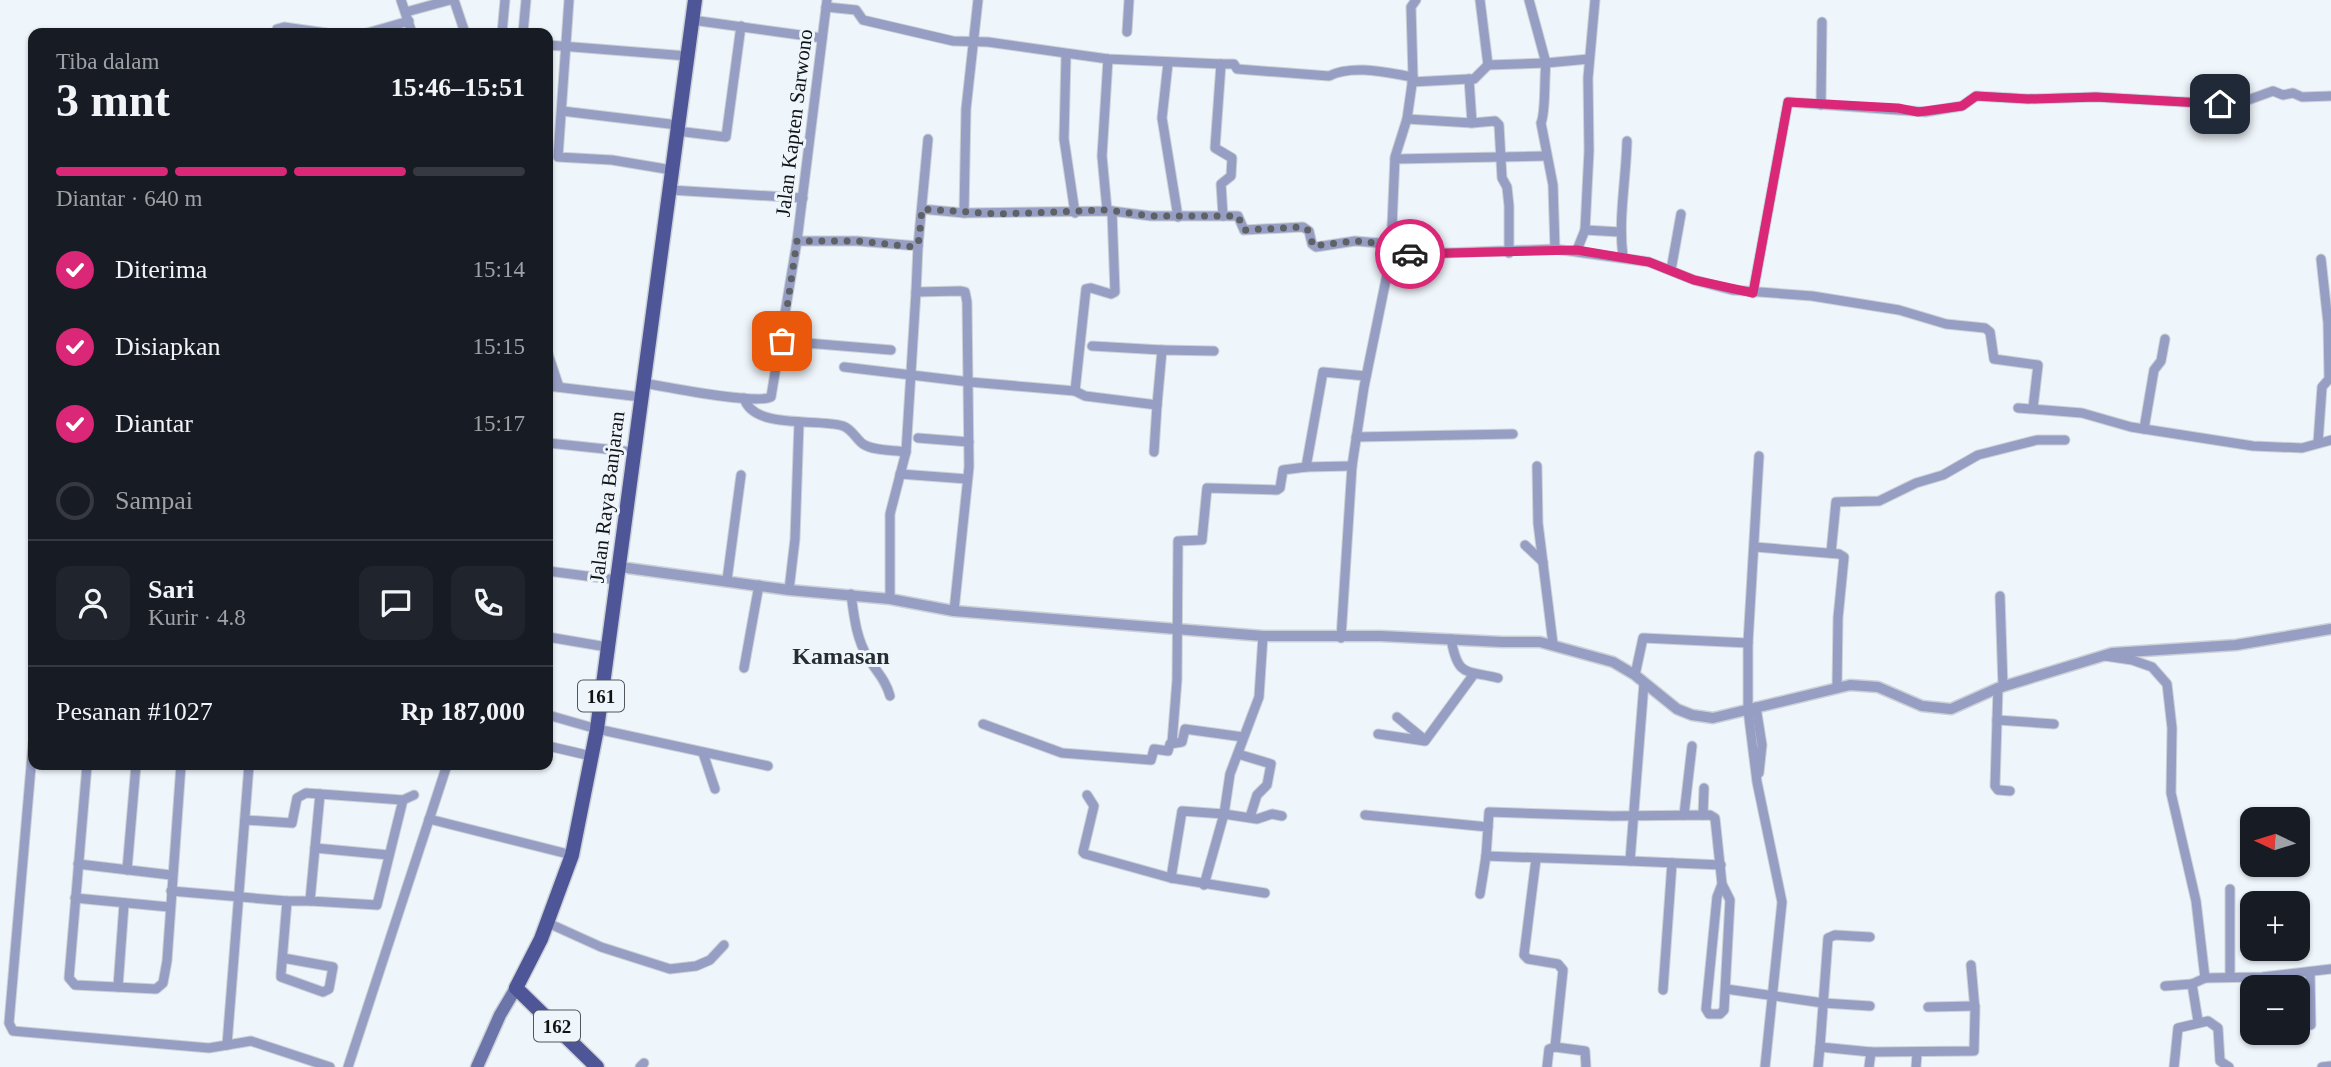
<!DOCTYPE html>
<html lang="id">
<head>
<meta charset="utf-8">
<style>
	body { margin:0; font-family:"Times New Roman",serif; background:#20242c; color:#f1f3f6; height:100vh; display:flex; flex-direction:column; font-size:26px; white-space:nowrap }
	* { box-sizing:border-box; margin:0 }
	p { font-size:23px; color:#9ea1a6 }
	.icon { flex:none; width:38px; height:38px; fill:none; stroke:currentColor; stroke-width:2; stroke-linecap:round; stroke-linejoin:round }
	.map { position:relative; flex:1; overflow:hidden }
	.drawer { position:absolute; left:28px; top:28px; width:525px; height:742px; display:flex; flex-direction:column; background:#171b24; border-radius:14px; box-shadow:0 2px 5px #0004 }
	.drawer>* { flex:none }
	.needle { width:46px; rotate:274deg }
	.buttons { position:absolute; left:2240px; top:807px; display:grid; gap:14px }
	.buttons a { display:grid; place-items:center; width:70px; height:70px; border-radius:14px; background:#171b24; box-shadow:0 2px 5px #0004; font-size:35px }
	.pin { position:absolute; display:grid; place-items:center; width:60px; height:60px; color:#fff; margin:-30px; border-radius:14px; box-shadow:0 4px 10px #0006 }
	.courier { position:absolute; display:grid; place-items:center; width:70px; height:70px; margin:-35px; border:5px solid #db2777; border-radius:50%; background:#fff; color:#222; box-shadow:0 2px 9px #0007 }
	.summary em { font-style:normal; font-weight:700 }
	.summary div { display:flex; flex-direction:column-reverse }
	.summary { display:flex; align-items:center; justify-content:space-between; height:119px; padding:0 28px }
	h1 { font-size:46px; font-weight:700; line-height:52px }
	.bar { display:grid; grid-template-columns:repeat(4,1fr); gap:10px 7px; align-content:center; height:84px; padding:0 28px }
	.bar i { height:9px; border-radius:5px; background:#363941 }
	.bar .active { background:#db2777 }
	.bar p { grid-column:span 4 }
	.line { display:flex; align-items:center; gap:18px; padding:0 28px; border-top:2px solid #363941 }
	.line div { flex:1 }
	.round { display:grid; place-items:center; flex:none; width:74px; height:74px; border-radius:14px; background:#20242c }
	ol { padding:0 28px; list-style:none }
	li { display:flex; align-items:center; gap:21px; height:77px }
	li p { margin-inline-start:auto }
	li .icon { padding:7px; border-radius:50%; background:#db2777; color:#fff; stroke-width:4 }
	li:last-child { color:#9ea1a6 }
	li i { width:38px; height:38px; border:4px solid #363941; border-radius:50% }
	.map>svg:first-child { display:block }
</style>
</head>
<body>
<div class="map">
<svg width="2331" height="1067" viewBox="0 0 2331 1067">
	<rect width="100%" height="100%" fill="#eef5fb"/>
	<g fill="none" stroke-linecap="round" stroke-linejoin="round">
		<defs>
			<g id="minor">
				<polyline points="401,0 412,33"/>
				<polyline points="454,0 465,33"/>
				<polyline points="569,0 558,157 612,160 672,170"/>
				<polyline points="1480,0 1488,65"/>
				<polyline points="1529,0 1546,63 1589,59"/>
				<polyline points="826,7 856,10 863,20 953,41 988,42 1108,59 1221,64"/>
				<polyline points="406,12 450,0"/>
				<polyline points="692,20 822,38"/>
				<polyline points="1127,32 1129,0"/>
				<polyline points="277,33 277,29 284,27 326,33"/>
				<polyline points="367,33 409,21"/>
				<polyline points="502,33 505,0"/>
				<polyline points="523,33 526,0"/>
				<polyline points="548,45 687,56"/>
				<polyline points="1066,55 1064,139 1075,213"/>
				<polyline points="1168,63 1162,118 1178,217"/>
				<polyline points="1412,82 1469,79"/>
				<polyline points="1821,105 1822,22"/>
				<polyline points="562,111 678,125"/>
				<polyline points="1407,119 1472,123"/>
				<polyline points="677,131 726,137 741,26"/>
				<polyline points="1395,159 1546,156"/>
				<polyline points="670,190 803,198"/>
				<polyline points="922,209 964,213 966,109 978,0"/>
				<polyline points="1107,210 1102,156 1108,59"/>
				<polyline points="1112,211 1151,216 1238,216 1244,230 1303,227 1309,231 1312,244 1316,247 1355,241 1391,244"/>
				<path d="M1223,216L1221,184L1231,176L1232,158L1215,148L1221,64H1234L1237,69L1329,76C1353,64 1388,73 1413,77"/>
				<polyline points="1585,230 1589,151 1588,78 1595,0"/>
				<polyline points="797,241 857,241 918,246 928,139"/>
				<polyline points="918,246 916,292 960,291 965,292 967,302 969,467 954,611"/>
				<polyline points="1391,249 1395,157 1407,119 1413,77 1411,7 1416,0"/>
				<polyline points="1555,249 1649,262 1694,280 1732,290 1812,296 1899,310 1946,324 1985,328 1990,332 1994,359 2038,365 2033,408"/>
				<polyline points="1577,250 1585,230 1620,232"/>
				<path d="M1623,257C1618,219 1626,180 1627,141"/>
				<polyline points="1671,270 1681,214"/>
				<polyline points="1753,293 1788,102 1925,112 1962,106 1976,96 2028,99 2096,97 2219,104 2248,100 2273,91 2283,95 2293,93 2302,97 2331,96"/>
				<polyline points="782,341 891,350"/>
				<polyline points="1092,346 1162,350"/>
				<polyline points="548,354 559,387"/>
				<polyline points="844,367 970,382 1075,391 1086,289 1091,288 1111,294 1115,292 1112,211 964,213"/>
				<path d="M643,383C667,387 754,405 771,397L797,241L827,0"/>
				<polyline points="548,386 641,397"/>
				<polyline points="1075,391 1085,396 1157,405 1154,452"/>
				<path d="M744,398C753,430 818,418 843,426C852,429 856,439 863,444C873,451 894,450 906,452"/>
				<polyline points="1157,405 1162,350 1214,351"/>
				<polyline points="2018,408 2082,413 2131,427 2253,446 2302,448 2331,440"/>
				<polyline points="2144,429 2154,370 2161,361 2165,339"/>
				<polyline points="1356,437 1513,434"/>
				<polyline points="918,438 969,442"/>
				<polyline points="548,443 634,452"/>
				<polyline points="2318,443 2322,387 2329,379 2328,323 2321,259"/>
				<polyline points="1759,456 1748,643 1748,710 1757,782 1782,902 1765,1067"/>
				<polyline points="1537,466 1538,523 1553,644"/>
				<polyline points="1306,467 1352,466"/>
				<polyline points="900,474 967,479"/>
				<polyline points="1525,545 1543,562"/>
				<polyline points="1755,547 1839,554 1844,557 1838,618 1837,686"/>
				<polyline points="1831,553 1836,502 1879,501 1916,483 1943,475 1978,455 2037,440 2065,440"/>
				<polyline points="548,571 617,580"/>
				<polyline points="727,580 741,475"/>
				<polyline points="789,590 795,539 799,422"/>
				<path d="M851,594C854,616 856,638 868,658C876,671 886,680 890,696"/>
				<polyline points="2000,596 2003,687"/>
				<polyline points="890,599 890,514 906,452 916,292"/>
				<polyline points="548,637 607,647"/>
				<path d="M1341,638L1352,466L1364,387L1391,255L1555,249L1553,185L1541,123C1546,112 1544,78 1546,63L1488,65L1474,79H1469L1472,123L1495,121L1499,125L1502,178L1507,187L1509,206V253"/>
				<path d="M1451,639C1458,678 1466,670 1498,678"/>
				<polyline points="2105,656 2132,660 2152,667 2167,684 2172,728 2171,793 2196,901 2205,978"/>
				<polyline points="744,668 759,585"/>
				<polyline points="1635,675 1643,638 1748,643"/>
				<polyline points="1998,688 1995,786 1998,790 2010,791"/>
				<polyline points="1756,707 1762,745 1759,773"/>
				<polyline points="548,715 597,729 768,766"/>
				<polyline points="1397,717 1425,740"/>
				<polyline points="1997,720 2054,724"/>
				<polyline points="983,724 1062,753 1151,760 1154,749 1168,751 1170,744 1182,742 1185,729 1243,737"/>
				<polyline points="1378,734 1425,741 1474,674"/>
				<polyline points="33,743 9,1023 13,1031 209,1048 251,1041 330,1067"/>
				<polyline points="1172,743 1177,680 1178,541 1202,540 1207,488 1277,490 1280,488 1283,470 1306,467 1323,372 1366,376"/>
				<polyline points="548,746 591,756"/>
				<polyline points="703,753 715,789"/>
				<polyline points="1238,754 1271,764 1267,785 1257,795 1250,817"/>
				<polyline points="87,765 69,978 75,985 156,989 163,983 167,961 181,765"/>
				<polyline points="1087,795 1094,806 1083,852 1085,854 1171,878 1265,893"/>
				<polyline points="403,800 320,794 310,901 377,905 403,800 414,795"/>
				<polyline points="1365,815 1488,827 1486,856"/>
				<polyline points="1684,815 1692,746"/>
				<polyline points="1703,815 1704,788"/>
				<polyline points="429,819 572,855"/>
				<polyline points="245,820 292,823 297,798 306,793 320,794"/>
				<polyline points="1488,827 1489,812 1612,816 1710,815 1715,818 1722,884 1717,897 1706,1009 1709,1014 1720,1014 1724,1010 1730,900 1722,884"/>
				<polyline points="315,848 389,855"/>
				<polyline points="1536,859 1524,955 1528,959 1558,964 1563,970 1555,1047 1549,1049 1547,1067"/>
				<polyline points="1630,861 1721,865"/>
				<polyline points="78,864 171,875"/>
				<polyline points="127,870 136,765"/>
				<polyline points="1171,878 1182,811 1224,814 1230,774 1259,697 1263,636"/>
				<polyline points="1204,885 1224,814 1257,819 1272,814 1282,816"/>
				<polyline points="171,891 287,901 281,974 281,977 323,992 329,989 333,967 283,958"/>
				<polyline points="1480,894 1486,856 1630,861 1644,683"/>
				<polyline points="75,898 169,907"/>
				<polyline points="287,901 310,901"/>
				<polyline points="548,923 601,947 670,969 696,966 710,960 724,945"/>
				<polyline points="1870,937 1835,935 1828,938 1820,1047 1871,1052"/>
				<polyline points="2310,972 2311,1025"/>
				<polyline points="2230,977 2230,889"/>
				<polyline points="2165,986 2192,984"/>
				<polyline points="118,987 124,904"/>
				<polyline points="1726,989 1823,1003 1870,1006"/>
				<polyline points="1663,990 1672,863"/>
				<polyline points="1928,1007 1975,1006"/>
				<polyline points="2198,1021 2192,984 2205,978 2262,977 2331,969"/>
				<polyline points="227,1045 249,765"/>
				<polyline points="1555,1047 1585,1051 1586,1067"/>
				<polyline points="348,1067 447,765"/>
				<polyline points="640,1067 644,1063"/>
				<polyline points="1818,1067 1820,1047"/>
				<polyline points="1869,1067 1871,1052 1974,1051 1975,1010 1971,965"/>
				<polyline points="1916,1067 1917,1053"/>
				<polyline points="2174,1067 2178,1028 2208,1021 2218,1028 2220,1061 2229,1067"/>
				<polyline points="2322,1067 2331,1066"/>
			</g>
			<polyline id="tertiary" points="620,567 789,590 890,599 954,611 1263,636 1381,636 1502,642 1540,642 1613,662 1635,675 1677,709 1692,715 1713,718 1850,685 1878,687 1922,706 1951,709 1998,688 2112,653 2236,645 2331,629"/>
			<polyline id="secondary" points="477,1067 500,1015 516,988"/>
			<polyline id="primary" points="597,1067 516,988 541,939 572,855 597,729 695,0"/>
		</defs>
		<use href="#minor" stroke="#cbd1d6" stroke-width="11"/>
		<use href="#tertiary" stroke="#cbd1d6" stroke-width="13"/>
		<use href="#secondary" stroke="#cbd1d6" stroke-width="15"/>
		<use href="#primary" stroke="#cbd1d6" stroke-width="17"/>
		<use href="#minor" stroke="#979ec4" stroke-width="9"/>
		<use href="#tertiary" stroke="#979ec4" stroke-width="10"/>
		<use href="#secondary" stroke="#6c75aa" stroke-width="12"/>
		<use href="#primary" stroke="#4e5697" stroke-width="14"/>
	</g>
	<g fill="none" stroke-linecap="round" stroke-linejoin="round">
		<polyline stroke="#5e6266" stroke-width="7" stroke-dasharray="0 12.6" points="782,341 797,241 857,241 915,247 919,240 922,209 998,214 1107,210 1151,216 1238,216 1244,230 1303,227 1309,231 1313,246 1354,241 1391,244 1391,255 1410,254"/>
		<polyline stroke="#db2777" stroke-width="9" points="1410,254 1577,250 1649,262 1694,280 1753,293 1788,102 1898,108 1918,112 1962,106 1976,96 2028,99 2096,97 2220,104"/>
	</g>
	<g text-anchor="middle" stroke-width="6" stroke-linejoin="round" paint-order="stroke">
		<g fill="#eef5fb" stroke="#53575a" stroke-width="2">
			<rect x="578" y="680.5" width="46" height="31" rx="5"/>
			<rect x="534" y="1010.5" width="46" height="31" rx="5"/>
		</g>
		<g font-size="19" font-weight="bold" fill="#111315">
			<text x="601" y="703">161</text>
			<text x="557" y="1033">162</text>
		</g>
		<g font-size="21" fill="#111315" stroke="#eef5fb">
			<text transform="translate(794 123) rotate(-83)" y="7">Jalan Kapten Sarwono</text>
			<text transform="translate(607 497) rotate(-83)" y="7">Jalan Raya Banjaran</text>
		</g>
		<g font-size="24" font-weight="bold" fill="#282d32" stroke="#eef5fb">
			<text x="841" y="664">Kamasan</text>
		</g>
	</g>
</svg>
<div class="buttons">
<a><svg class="needle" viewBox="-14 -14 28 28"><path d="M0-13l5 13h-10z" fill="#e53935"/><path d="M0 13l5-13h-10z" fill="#9ea1a6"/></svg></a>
<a>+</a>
<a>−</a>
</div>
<div class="pin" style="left:782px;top:341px;background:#ea580c"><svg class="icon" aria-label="bag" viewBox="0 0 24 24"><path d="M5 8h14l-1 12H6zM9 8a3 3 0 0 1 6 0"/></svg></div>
<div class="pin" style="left:2220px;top:104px;background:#1f2937"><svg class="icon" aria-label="home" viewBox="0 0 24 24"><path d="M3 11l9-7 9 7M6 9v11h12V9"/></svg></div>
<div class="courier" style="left:1410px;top:254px"><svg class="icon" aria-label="car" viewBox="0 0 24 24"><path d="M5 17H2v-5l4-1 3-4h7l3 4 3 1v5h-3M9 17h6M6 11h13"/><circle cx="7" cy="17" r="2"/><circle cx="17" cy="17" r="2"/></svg></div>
<section class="drawer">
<div class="summary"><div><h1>3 mnt</h1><p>Tiba dalam</p></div><em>15:46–15:51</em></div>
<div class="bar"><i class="active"></i><i class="active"></i><i class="active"></i><i></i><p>Diantar · 640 m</p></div>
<ol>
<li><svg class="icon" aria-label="check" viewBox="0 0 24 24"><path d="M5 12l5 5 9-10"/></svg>Diterima<p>15:14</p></li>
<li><svg class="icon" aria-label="check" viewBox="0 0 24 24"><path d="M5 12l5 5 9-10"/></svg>Disiapkan<p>15:15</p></li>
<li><svg class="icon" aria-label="check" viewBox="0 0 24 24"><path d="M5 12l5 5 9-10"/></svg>Diantar<p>15:17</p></li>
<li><i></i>Sampai</li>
</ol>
<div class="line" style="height:126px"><a class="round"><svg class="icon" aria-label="person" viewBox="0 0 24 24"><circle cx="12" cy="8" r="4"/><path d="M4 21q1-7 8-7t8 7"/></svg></a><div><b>Sari</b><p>Kurir · 4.8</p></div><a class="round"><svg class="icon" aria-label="chat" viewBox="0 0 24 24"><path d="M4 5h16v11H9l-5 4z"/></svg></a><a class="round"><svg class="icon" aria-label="phone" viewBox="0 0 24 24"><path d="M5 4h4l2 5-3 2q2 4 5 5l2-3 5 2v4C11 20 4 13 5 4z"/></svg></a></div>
<div class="line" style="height:91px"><div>Pesanan #1027</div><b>Rp 187,000</b></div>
</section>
</div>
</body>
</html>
